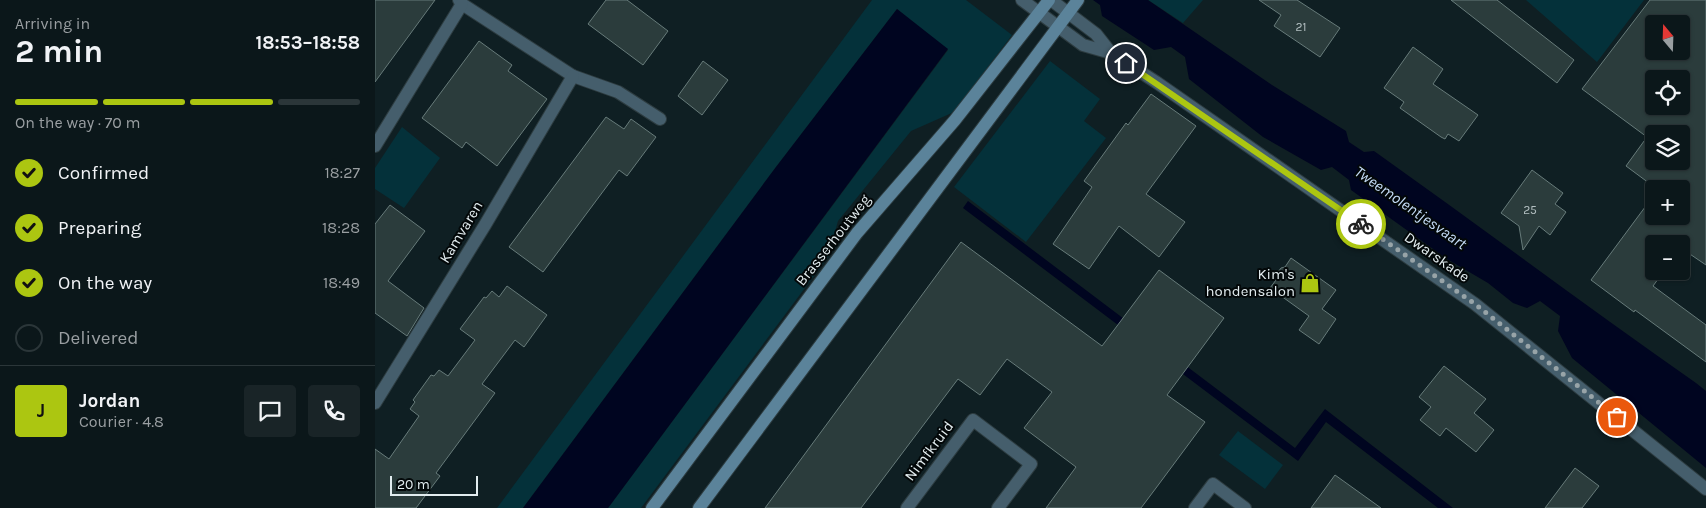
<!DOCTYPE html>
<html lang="en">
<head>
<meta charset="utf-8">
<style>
	body { margin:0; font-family:Karla,sans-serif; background:#192427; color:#f1f3f6; height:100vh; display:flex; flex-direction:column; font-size:19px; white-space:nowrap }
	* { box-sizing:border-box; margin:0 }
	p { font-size:16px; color:#9a9fa2 }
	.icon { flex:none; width:28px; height:28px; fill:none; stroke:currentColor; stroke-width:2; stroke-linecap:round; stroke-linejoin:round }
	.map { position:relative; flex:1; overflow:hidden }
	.drawer { display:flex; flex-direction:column; background:#0b171a; width:375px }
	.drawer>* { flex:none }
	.needle { width:32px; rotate:341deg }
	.fabs { position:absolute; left:1270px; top:15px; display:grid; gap:10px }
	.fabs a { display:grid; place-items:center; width:45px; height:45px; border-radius:5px; background:#0b171a; box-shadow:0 1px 4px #0004,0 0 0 1px #2b3639; font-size:25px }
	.scale { position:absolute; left:15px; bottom:12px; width:88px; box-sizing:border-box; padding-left:5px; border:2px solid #e2ecef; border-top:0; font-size:14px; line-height:18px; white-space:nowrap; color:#e2ecef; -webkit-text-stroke:4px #030809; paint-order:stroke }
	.pin { position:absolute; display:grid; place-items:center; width:42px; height:42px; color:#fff; margin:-21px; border:2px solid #fff; border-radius:50%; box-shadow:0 1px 5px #0007 }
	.courier { position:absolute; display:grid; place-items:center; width:50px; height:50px; margin:-25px; border:4px solid #acc611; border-radius:50%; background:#fff; color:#222; box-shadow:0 1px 6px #0007 }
	.head em { font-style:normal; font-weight:700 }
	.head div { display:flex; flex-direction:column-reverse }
	.head { display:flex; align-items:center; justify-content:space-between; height:85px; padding:0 15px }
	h1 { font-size:32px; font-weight:700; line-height:38px }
	.bar { display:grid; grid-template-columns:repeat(4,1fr); gap:8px 5px; align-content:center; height:60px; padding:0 15px }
	.bar i { height:6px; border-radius:4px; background:#2b3639 }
	.bar .active { background:#acc611 }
	.bar p { grid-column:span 4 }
	.line { display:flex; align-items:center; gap:12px; padding:0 15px; border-top:1px solid #2b3639 }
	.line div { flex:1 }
	.round { display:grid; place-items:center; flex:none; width:52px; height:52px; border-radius:5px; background:#192427 }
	ol { padding:0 15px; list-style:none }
	li { display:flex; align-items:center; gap:15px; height:55px }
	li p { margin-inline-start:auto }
	li .icon { padding:5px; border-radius:50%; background:#acc611; color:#111; stroke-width:4 }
	li:last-child { color:#9a9fa2 }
	li i { width:28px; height:28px; border:2px solid #2b3639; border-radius:50% }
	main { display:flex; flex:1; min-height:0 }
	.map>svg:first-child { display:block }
</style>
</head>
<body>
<main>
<section class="drawer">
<div class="head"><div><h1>2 min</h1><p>Arriving in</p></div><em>18:53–18:58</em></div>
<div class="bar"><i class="active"></i><i class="active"></i><i class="active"></i><i></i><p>On the way · 70 m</p></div>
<ol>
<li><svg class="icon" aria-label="check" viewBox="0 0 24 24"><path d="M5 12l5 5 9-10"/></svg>Confirmed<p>18:27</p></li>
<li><svg class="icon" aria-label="check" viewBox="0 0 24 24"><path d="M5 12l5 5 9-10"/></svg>Preparing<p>18:28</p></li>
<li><svg class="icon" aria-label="check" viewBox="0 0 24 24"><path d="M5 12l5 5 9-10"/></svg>On the way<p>18:49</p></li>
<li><i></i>Delivered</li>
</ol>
<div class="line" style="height:90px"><b class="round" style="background:#acc611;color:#111">J</b><div><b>Jordan</b><p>Courier · 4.8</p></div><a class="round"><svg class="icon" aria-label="chat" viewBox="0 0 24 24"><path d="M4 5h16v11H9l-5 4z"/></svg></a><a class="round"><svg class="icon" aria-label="phone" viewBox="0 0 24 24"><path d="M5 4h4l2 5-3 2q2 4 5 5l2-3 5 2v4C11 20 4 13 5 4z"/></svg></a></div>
</section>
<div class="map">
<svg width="1331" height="508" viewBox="0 0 1331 508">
	<rect width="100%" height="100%" fill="#0f1f23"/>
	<g fill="#04313a">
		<polygon points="497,0 591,0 637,35 579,112 536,131 463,221 453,257 266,508 233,508 573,50 522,9 401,167 148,508 122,508"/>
		<polygon points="773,0 828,0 808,23"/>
		<polygon points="1151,0 1269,0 1222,62"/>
		<polygon points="675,61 725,99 709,121 731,138 651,242 579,187"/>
		<polygon points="27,127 65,158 29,208 0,189 0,168"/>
		<polygon points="863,431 908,465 890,489 844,455"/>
	</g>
	<g fill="#000520">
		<path d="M718,0H773L897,85L971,131L974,142L989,152L999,151C1107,228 1213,307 1321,383L1331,391V468L1197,358L1183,331L1185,316L1165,301L1152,308L1138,303L1113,283L1072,259L976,190L974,180L957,167L946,170L888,137L814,79L810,57L796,47L779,50L727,16L725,5Z"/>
		<polygon points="522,9 573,49 236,504 233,508 148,508 401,167"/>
		<polygon points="593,201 920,448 950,409 1078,508 1063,508 951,422 923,461 588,208"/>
	</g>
	<g fill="#2b3c3c" stroke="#677b7a" fill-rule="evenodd">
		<polygon points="0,0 60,0 0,82"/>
		<polygon points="231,0 252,0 293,31 268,65 213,24"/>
		<polygon points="884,0 922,0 965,28 945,57 899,26 906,15"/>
		<polygon points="1076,0 1122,0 1199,60 1182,83"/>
		<path d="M1275,0H1331V265L1306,248V244H1279V271H1289L1278,286L1331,325V362L1260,310L1259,312L1216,280L1279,195V216H1306V189H1282L1251,166L1272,137L1207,89ZM1279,24H1306V51H1279ZM1279,79H1306V106H1279ZM1279,134H1306V161H1279Z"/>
		<polygon points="104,41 137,65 133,71 172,99 122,166 91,142 87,148 47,118"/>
		<polygon points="1038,47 1068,69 1058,84 1103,115 1084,141 1073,134 1070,139 1066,137 1025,108 1029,102 1009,88"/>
		<polygon points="328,61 353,80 327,115 303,96"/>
		<polygon points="776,94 821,126 771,194 810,222 784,257 744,226 714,269 678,244 717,187 709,181 751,123 753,125"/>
		<polygon points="231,117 249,129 256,119 281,137 252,176 244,170 168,272 134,247"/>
		<polygon points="1157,170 1188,193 1180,204 1191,212 1175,235 1164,226 1148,250 1144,226 1126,213"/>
		<polygon points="15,205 50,231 13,281 49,308 32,336 0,313 0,224"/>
		<polygon points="586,242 727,346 784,270 849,318 792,395 830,422 784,484 766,508 671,508 701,467 649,428 677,392 632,359 605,395 583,379 486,508 390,508"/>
		<polygon points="916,258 961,290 947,309 961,319 944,344 924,330 934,316 895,288 901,280 900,276 906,268 910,267"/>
		<polygon points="132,286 172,315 149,347 140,340 107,384 120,393 61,473 65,476 41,508 0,508 0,449 14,459 44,416 35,409 40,402 38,400 56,375 59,376 64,370 73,376 100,340 85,329 109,297 111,298 117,291 124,297"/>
		<polygon points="1069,366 1111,399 1099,413 1119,430 1101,452 1071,428 1065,436 1045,420 1056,407 1044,397"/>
		<polygon points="1200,468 1224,486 1207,508 1170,508"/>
		<polygon points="960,475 1006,508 936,508"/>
	</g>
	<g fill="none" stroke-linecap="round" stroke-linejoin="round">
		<defs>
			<g id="street">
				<polyline points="84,0 87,4 198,76 243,92 285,119"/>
				<polyline points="647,0 708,45 736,53 781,82 1100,304 1331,489"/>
				<polyline points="676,0 721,34 736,53"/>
				<polyline points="0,146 87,4"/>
				<polyline points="0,403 110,225 198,76"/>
				<polyline points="532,508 598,420 656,464 623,508"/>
				<polyline points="820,508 838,484 870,508"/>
			</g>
			<g id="secondary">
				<polyline points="277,508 482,233 580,120 674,0"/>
				<polyline points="324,508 703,0"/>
			</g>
		</defs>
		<use href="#street" stroke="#2d3c40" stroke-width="14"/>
		<use href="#secondary" stroke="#2d3c40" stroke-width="14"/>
		<use href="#street" stroke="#455e6c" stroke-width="12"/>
		<use href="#secondary" stroke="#5b839a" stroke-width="12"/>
	</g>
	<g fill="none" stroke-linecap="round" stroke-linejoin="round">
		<polyline stroke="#98a4a8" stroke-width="5" stroke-dasharray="0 9" points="986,224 1100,304 1242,417"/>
		<polyline stroke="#acc611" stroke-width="6" points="751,63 986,224"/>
	</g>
	<defs>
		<symbol id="shop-bare" viewBox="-9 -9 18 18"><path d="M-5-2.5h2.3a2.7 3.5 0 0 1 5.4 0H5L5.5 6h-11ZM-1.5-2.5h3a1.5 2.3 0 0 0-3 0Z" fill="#acc611" stroke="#030809" stroke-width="2.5" paint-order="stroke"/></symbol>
	</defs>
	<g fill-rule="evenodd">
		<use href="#shop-bare" x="921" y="269" width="28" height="28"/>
	</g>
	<g text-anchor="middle" stroke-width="4" stroke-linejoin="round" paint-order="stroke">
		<g font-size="12" fill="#b4c0c2">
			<text x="926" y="31">21</text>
			<text x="1155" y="214">25</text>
		</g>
		<g font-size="15" fill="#e2ecef" stroke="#030809">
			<text transform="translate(86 232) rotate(-59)" y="5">Kamvaren</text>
			<text transform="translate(458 240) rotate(-52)" y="5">Brasserhoutweg</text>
			<text transform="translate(1062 257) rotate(35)" y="5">Dwarskade</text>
			<text transform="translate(554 451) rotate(-53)" y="5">Nimfkruid</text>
		</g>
		<g font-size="15" fill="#e2ecef" stroke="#030809" text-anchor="end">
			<text x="920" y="279">Kim's<tspan x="920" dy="17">hondensalon</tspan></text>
		</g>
		<g font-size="16" font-style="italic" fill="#c6ddf8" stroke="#030809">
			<text transform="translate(1036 207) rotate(35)" y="6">Tweemolentjesvaart</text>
		</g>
	</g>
</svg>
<div class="fabs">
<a><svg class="needle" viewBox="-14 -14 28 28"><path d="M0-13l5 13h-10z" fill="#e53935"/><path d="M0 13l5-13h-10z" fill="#9a9fa2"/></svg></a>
<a><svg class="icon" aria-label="locate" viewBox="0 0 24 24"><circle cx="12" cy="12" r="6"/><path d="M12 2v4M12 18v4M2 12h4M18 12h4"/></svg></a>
<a><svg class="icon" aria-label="layers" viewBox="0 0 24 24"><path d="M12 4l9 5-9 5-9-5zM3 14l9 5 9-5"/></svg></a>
<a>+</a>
<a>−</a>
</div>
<div class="scale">20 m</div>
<div class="pin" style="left:1242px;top:417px;background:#ea580c"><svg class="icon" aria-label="bag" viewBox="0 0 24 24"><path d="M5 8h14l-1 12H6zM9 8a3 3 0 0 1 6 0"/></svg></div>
<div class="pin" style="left:751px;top:63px;background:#1f2937"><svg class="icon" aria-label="home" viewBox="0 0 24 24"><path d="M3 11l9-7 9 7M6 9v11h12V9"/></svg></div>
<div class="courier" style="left:986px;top:224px"><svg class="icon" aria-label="bike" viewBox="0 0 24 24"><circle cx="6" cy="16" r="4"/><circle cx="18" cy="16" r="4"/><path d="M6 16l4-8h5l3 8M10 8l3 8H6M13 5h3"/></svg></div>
</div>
</main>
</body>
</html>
